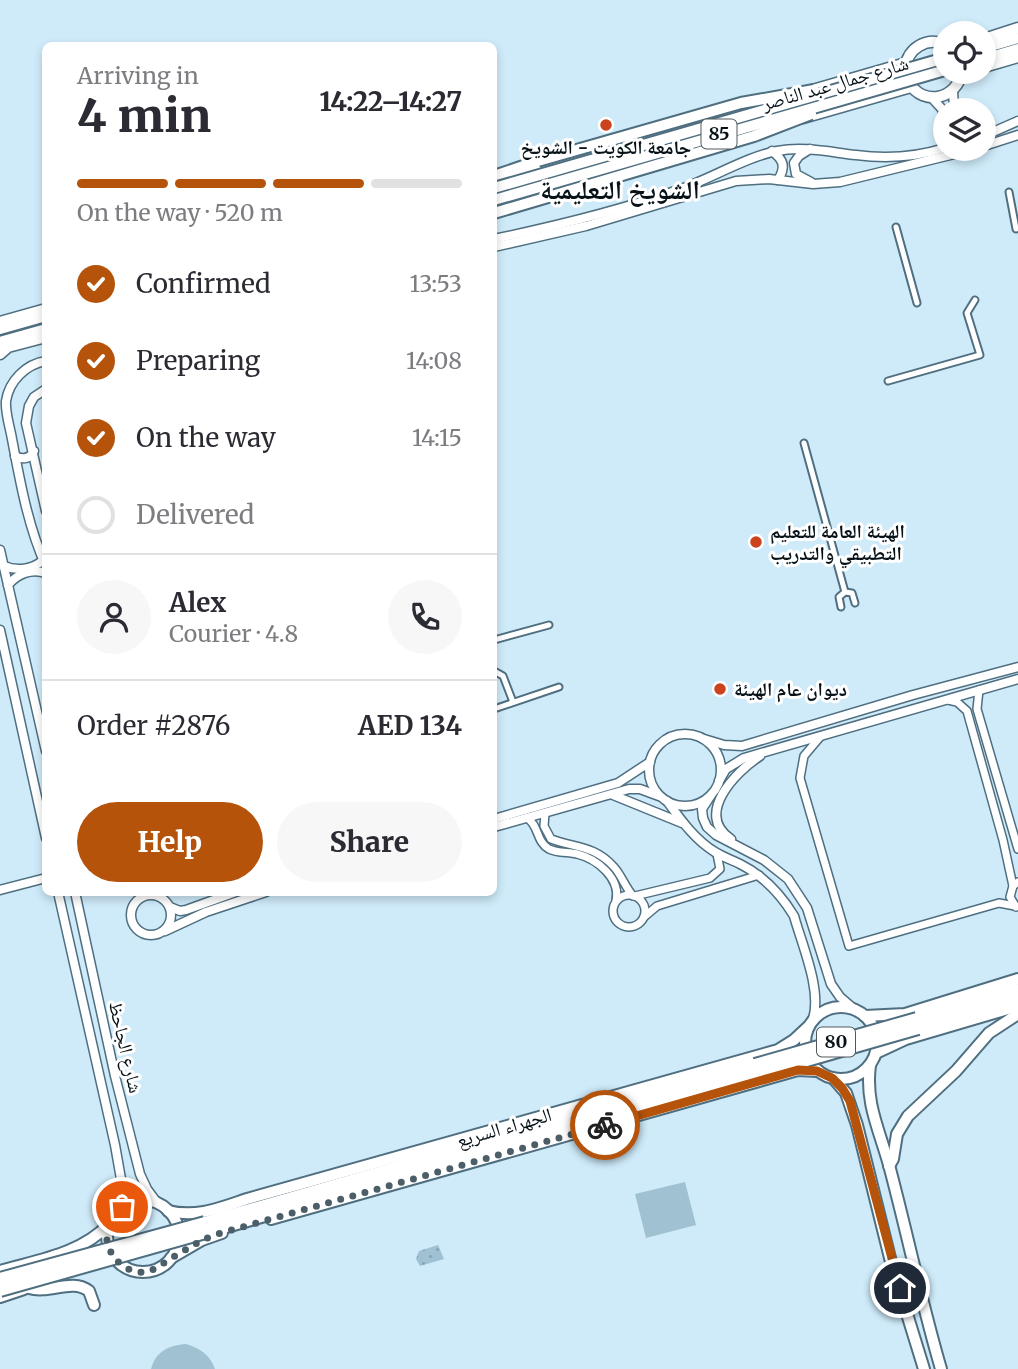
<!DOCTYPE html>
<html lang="en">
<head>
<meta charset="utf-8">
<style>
	body { margin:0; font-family:Merriweather,"Noto Naskh Arabic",serif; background:#f7f7f7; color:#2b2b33; height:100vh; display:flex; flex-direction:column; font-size:26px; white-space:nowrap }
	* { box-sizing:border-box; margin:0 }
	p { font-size:23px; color:#7c7c81 }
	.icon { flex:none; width:38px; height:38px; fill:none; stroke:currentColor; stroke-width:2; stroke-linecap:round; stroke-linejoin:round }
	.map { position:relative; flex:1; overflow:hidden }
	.side { position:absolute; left:42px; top:42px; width:455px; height:854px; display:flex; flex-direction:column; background:#fff; border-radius:10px; box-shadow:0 4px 10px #0003 }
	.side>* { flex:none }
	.buttons { position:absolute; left:933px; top:21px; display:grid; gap:14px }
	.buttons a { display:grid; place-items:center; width:63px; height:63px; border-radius:50%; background:#fff; box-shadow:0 4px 10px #0003; font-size:35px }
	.pin { position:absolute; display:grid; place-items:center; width:60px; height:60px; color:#fff; margin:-30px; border:4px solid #fff; border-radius:50%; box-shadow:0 2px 7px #0007 }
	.courier { position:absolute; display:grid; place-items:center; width:70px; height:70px; margin:-35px; border:5px solid #b45309; border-radius:50%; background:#fff; color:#222; box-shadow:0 2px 9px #0007 }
	.head em { font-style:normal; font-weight:800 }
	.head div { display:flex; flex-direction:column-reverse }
	.head { display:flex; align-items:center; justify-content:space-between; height:119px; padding:0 35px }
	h1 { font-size:46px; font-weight:800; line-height:52px }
	.bar { display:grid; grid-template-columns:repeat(4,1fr); gap:10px 7px; align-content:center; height:84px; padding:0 35px }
	.bar i { height:9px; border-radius:5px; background:#e1e1e2 }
	.bar .selected { background:#b45309 }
	.bar p { grid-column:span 4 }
	.line { display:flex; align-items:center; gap:18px; padding:0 35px; border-top:2px solid #e1e1e2 }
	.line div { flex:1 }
	.round { display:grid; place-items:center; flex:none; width:74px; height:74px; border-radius:37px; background:#f7f7f7 }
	ol { padding:0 35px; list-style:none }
	li { display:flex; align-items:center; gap:21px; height:77px }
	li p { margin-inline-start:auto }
	li .icon { padding:7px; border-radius:50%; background:#b45309; color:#fff; stroke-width:4 }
	li:last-child { color:#7c7c81 }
	li i { width:38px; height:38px; border:4px solid #e1e1e2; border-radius:50% }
	.button { display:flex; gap:14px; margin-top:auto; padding:14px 35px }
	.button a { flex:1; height:80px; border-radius:42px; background:#b45309; color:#fff; font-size:28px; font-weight:800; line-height:80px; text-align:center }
	.button a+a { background:#f7f7f7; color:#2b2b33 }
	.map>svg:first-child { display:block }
</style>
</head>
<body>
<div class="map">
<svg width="1018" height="1369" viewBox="0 0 1018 1369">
	<defs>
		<pattern id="green-dots" width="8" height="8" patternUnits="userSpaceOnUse" patternTransform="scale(1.75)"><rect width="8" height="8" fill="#9fc1d2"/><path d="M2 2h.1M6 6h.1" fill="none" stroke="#87a5b4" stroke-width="1.8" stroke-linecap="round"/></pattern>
	</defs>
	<rect width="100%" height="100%" fill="#cfebfa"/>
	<polygon fill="url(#green-dots)" points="438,1245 444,1259 420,1266 416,1259 419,1251"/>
	<g fill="#9fc1d2">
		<polygon points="685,1182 696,1225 646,1238 635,1194"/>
		<path d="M186,1344C200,1348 210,1355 215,1369H151C155,1352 169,1345 186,1344Z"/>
	</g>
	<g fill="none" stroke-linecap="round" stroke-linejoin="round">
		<defs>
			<g id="pedestrian">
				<polyline points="1009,192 1016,229"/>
				<polyline points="896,227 917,303"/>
				<polyline points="888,381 980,355 967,313 975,300"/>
				<polyline points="804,443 845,592"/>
				<polyline points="841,607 839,597 845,592 852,593 855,603"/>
				<polyline points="494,640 549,625"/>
				<polyline points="494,671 503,676 513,702"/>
				<polyline points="494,709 559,687"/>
			</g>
			<g id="minor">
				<polyline points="979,690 977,709 1018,849"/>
				<polyline points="948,700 957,702 967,711 1003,840 1013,886"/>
				<polyline points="820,737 804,756 800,778 849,946 999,903 1015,906"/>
				<path d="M545,813L544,826L551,839C575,848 594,845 614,867C622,876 625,887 633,896"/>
				<path d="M527,818C539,825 536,842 549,849C557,853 568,852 577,854C597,859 621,878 616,901"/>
				<circle cx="629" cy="911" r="16"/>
				<polyline points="635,896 710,878 720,869 717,854"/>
				<polyline points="1016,907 1010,897 1013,886 1018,882"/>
				<polyline points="644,917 657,906 759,875"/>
			</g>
			<g id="tertiary">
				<polyline points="953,90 954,110"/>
				<polyline points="932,98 942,109 945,118"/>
				<polyline points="984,136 1018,121"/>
				<polyline points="984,146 1018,135"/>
				<polyline points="810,149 799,156 794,163 796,174 811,182"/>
				<path d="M772,151C784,160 786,167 778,180"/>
				<path d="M494,239C556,226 618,211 678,190C708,180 748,156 777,151C804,146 829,152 856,155C886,159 916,157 945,148"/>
				<polyline points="494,247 586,226 736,181 769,179 813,184 840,182 975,149"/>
				<path d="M46,361C26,364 9,381 6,401C5,413 10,427 12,439C20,481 28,527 46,566"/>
				<polyline points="46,389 34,397 29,406 26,423 46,511"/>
				<path d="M15,456C23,460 30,459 34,451"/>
				<polyline points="0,550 46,751"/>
				<path d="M4,566C16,571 33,570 43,560"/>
				<path d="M8,585C17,574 31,568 46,573"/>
				<polyline points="0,630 46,838"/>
				<circle cx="685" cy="770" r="36"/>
				<polyline points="704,739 724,745 742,746 913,695 1018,667"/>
				<polyline points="719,781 726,769 744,758 1018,679"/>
				<polyline points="613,795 682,823"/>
				<polyline points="711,795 702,809 703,818 707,827 716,835 764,860 788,879 807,908 831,984 840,997 854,1009"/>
				<path d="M667,801C681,820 695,840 715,852C723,857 732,860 740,864C764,876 780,893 794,916C802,945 822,990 813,1019"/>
				<polyline points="494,819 618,783 650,762"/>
				<polyline points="494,827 629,789 640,789 659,796"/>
				<path d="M731,839C694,815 735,772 760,756"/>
				<polyline points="0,890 46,878"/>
				<polyline points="58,892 115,1145 121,1179 122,1207"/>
				<polyline points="75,892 115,1076 140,1174 147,1189 158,1204"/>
				<circle cx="151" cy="915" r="20"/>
				<polyline points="170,907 180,911 186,910 236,892"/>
				<polyline points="165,931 206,912 266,892"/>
			</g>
			<g id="secondary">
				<polyline points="984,39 1018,28"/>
				<polyline points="984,67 1018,57"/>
				<path d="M905,68C908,48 926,37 945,44"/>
				<path d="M909,83C924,107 957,99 962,72"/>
				<polyline points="809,91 906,63"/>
				<polyline points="803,118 911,87"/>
				<polyline points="506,177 767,103"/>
				<polyline points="0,322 46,309"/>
				<polyline points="0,354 8,347 46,337"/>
			</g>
			<g id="primary">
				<circle cx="841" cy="1043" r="36"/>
				<polyline points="865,1016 905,1014 1018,979"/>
				<polyline points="876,1053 906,1039 1018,1006"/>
				<path d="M870,1065C865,1103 879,1129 889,1165C907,1232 921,1301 941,1369"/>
				<polyline points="833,1078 846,1093 857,1125 891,1262 924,1369"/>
				<polyline points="889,1166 893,1159 897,1134 908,1116 956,1071 989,1033 1018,1014"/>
				<circle cx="143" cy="1236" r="36"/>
				<path d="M168,1211C197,1218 220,1208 247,1199L778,1050L794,1040L808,1027"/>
				<polyline points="271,1219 798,1070 817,1071"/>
				<polyline points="171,1258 202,1240 222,1233"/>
				<path d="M0,1271C38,1260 81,1254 109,1224"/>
				<path d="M29,1288C50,1294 72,1278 89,1291L94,1305"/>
				<polyline points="0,1297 24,1289"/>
			</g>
			<g id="trunk">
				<polyline points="984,48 1018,38"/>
				<polyline points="984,59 1018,49"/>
				<polyline points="494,176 538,161"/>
				<polyline points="0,329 46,316"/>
				<polyline points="0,342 46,329"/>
			</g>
			<g id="motorway">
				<polyline points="917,1019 1018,990"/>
				<polyline points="918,1028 1018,999"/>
				<polyline points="205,1223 755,1065"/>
				<polyline points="209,1231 758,1074"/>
			</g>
		</defs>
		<use href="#pedestrian" stroke="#4f6f80" stroke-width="9"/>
		<use href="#minor" stroke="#4f6f80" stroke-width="10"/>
		<use href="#tertiary" stroke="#4f6f80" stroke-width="11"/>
		<use href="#secondary" stroke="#4f6f80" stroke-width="13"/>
		<use href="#primary" stroke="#4f6f80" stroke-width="14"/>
		<use href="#trunk" stroke="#4f6f80" stroke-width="14"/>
		<use href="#motorway" stroke="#4f6f80" stroke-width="16"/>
		<use href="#pedestrian" stroke="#fff" stroke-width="5"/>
		<use href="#minor" stroke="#fff" stroke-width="7"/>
		<use href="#tertiary" stroke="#fff" stroke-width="8"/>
		<use href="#secondary" stroke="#fff" stroke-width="10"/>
		<use href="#primary" stroke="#fff" stroke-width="10"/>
		<use href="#trunk" stroke="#fff" stroke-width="10"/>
		<use href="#motorway" stroke="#fff" stroke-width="12"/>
		<defs>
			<g id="trunk-bridge">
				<polyline points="538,161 741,103 814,90"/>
				<polyline points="494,188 945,58"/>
				<polyline points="494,200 945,70"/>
				<polyline points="494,213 754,136 811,114"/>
			</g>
			<g id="motorway-bridge">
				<polyline points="755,1065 917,1019"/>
				<polyline points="758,1074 918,1028"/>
				<polyline points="0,1279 205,1223"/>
				<polyline points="0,1290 209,1231"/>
			</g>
		</defs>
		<use href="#trunk-bridge" stroke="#4f6f80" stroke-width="14" stroke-linecap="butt"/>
		<use href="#motorway-bridge" stroke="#4f6f80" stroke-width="16" stroke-linecap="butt"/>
		<use href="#trunk-bridge" stroke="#fff" stroke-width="10"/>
		<use href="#motorway-bridge" stroke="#fff" stroke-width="12"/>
	</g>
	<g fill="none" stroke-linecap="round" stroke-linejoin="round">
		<path stroke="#4c5e67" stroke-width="7" stroke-dasharray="0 12.6" d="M122,1207C112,1216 105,1227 107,1241C109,1250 113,1258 121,1264C144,1282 156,1267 175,1256C188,1248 200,1241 214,1235L605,1125"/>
		<polyline stroke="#b45309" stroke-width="9" points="605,1125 798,1070 817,1071 832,1078 842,1088 850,1101 900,1288"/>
	</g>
	<g fill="#cb421c" stroke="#fff" stroke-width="2.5">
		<circle cx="606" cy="125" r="7"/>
		<circle cx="756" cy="542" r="7"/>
		<circle cx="720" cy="689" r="7"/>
	</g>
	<g text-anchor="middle" stroke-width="6" stroke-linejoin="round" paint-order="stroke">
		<g fill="#fff" stroke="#51595d" stroke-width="2">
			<rect x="701.5" y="119.5" width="35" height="29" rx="5"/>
			<rect x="817" y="1027.5" width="38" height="29" rx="5"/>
		</g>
		<g font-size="18" font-weight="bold" fill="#061218">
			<text x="719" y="140">85</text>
			<text x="836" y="1048">80</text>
		</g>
		<g font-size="19" fill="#061218" stroke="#fff">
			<text transform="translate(835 83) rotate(-16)" y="7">شارع جمال عبد الناصر</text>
			<text transform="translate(126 1047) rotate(77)" y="7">شارع الجاحظ</text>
			<text transform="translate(504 1127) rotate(-16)" y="7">الجهراء السريع</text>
		</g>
		<g font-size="19" font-weight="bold" fill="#061218" stroke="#fff" text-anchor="start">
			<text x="606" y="154" text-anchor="middle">جامعة الكويت - الشويخ</text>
			<text x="770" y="538">الهيئة العامة للتعليم<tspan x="770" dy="22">التطبيقي والتدريب</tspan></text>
			<text x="734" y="696">ديوان عام الهيئة</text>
		</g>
		<g font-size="26" font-weight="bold" fill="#061218" stroke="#fff">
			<text x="620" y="199">الشويخ التعليمية</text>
		</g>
	</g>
</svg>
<div class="buttons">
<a><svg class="icon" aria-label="locate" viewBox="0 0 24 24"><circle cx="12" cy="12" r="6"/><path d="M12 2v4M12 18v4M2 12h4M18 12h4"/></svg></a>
<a><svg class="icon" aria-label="layers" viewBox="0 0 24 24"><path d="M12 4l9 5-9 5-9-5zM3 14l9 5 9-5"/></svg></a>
</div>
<div class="pin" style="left:122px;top:1207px;background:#ea580c"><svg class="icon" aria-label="bag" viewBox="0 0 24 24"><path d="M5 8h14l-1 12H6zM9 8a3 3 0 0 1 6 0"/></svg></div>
<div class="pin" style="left:900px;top:1288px;background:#1f2937"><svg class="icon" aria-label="home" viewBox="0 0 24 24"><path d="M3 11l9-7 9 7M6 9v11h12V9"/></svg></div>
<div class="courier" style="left:605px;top:1125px"><svg class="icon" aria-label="bike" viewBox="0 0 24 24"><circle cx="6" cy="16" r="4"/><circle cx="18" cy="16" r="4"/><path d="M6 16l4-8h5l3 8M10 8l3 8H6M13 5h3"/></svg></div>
<section class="side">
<div class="head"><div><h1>4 min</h1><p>Arriving in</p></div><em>14:22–14:27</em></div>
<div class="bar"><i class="selected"></i><i class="selected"></i><i class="selected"></i><i></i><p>On the way · 520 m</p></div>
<ol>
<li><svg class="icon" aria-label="check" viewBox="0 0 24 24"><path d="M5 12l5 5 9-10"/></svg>Confirmed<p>13:53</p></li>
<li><svg class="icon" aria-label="check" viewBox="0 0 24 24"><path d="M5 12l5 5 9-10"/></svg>Preparing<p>14:08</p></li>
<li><svg class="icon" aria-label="check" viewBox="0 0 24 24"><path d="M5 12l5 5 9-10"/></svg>On the way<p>14:15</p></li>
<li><i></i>Delivered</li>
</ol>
<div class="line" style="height:126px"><a class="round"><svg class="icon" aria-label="person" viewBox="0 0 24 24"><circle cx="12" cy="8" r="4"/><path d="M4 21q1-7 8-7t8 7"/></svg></a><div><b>Alex</b><p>Courier · 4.8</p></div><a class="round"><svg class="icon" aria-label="phone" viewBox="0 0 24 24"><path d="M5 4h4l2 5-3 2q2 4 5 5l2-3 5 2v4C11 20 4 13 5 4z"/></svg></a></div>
<div class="line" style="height:91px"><div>Order #2876</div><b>AED 134</b></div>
<div class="button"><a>Help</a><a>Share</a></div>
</section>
</div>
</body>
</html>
